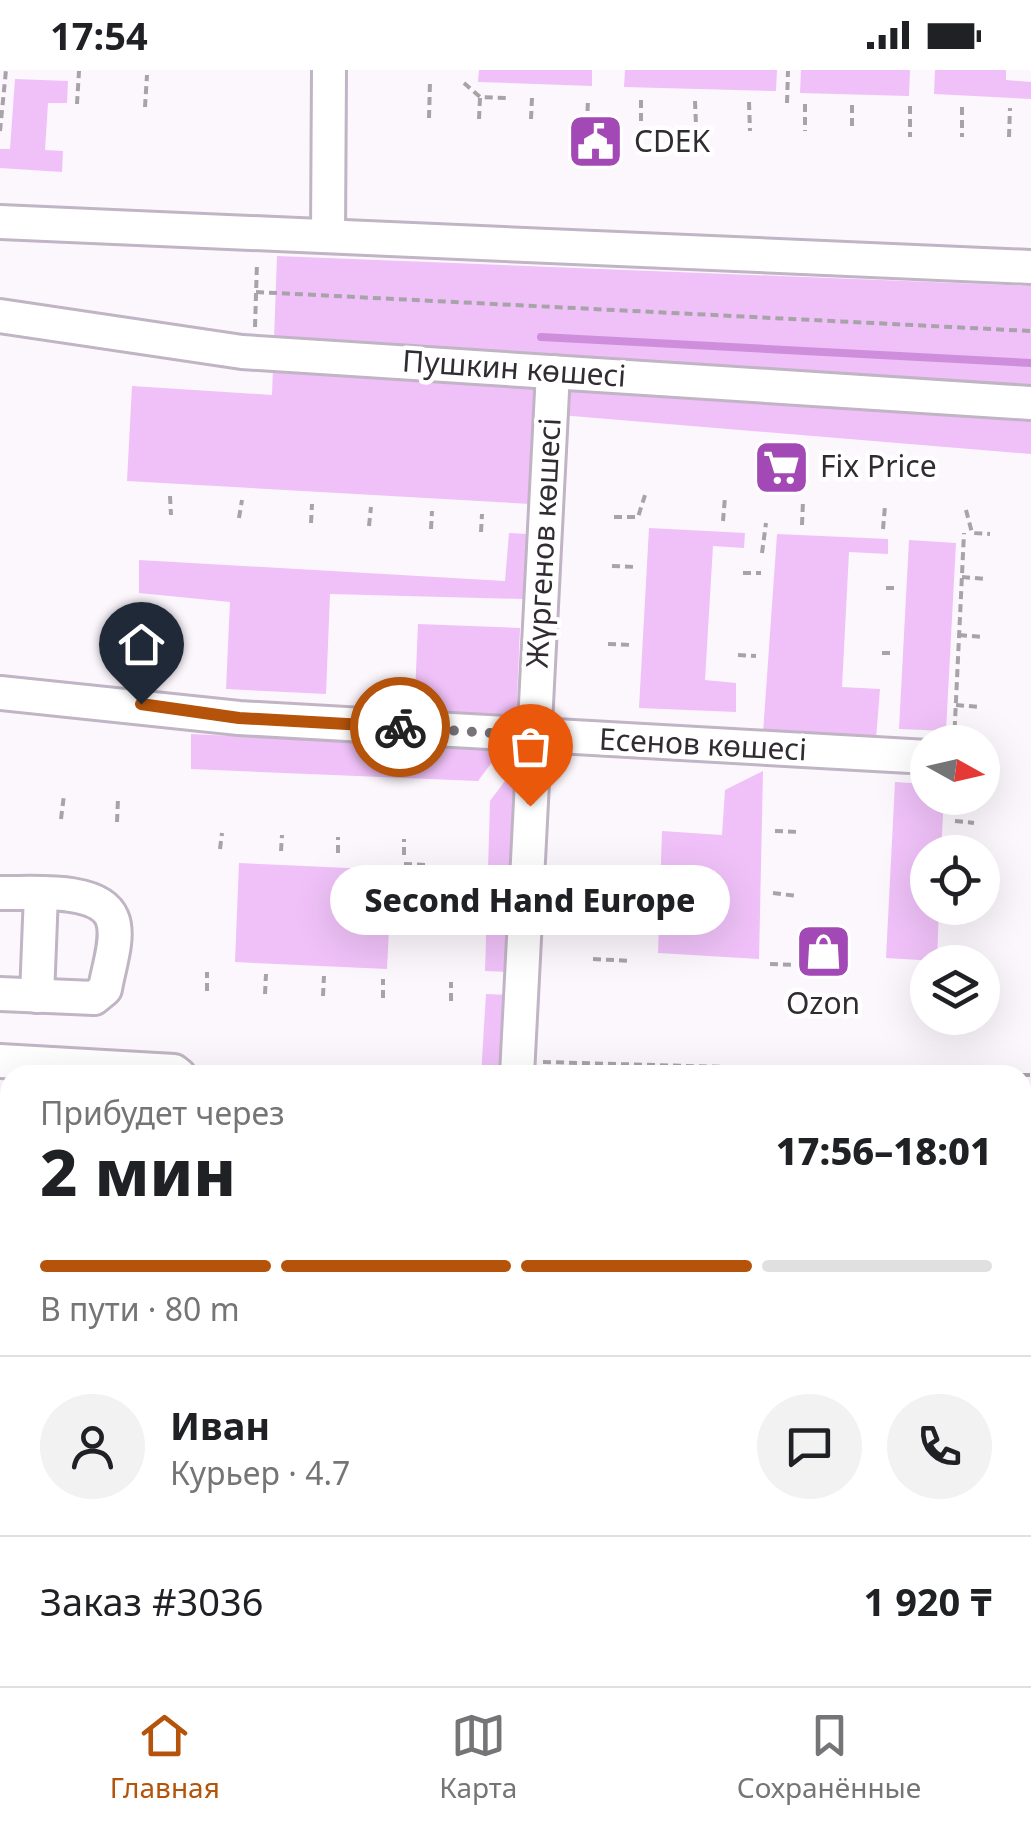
<!DOCTYPE html>
<html lang="ru">
<head>
<meta charset="utf-8">
<style>
	body { margin:0; font-family:"Noto Sans",sans-serif; background:#f2f2f2; color:#202124; height:100vh; display:flex; flex-direction:column; font-size:38px; white-space:nowrap }
	* { box-sizing:border-box; margin:0 }
	p { font-size:32px; color:#757577 }
	.icon { flex:none; width:55px; height:55px; fill:none; stroke:currentColor; stroke-width:2; stroke-linecap:round; stroke-linejoin:round }
	.map { position:relative; flex:1; overflow:hidden }
	.drawer { position:absolute; left:0px; top:995px; width:1032px; height:622px; display:flex; flex-direction:column; background:#fff; border-radius:30px 30px 0 0; box-shadow:0 10px 40px #0002 }
	.drawer>* { flex:none }
	.needle { width:65px; rotate:98deg }
	.controls { position:absolute; left:910px; top:655px; display:grid; gap:20px }
	.controls a { display:grid; place-items:center; width:90px; height:90px; border-radius:50%; background:#fff; box-shadow:0 10px 40px #0002; font-size:50px }
	.pin { position:absolute; display:grid; place-items:center; width:85px; height:85px; color:#fff; margin:-102px -42px; border-radius:50% 50% 50% 0; rotate:-45deg; box-shadow:0 0 10px #0007 }
	.pin .icon { rotate:45deg }
	.courier { position:absolute; display:grid; place-items:center; width:100px; height:100px; margin:-50px; border:8px solid #b45309; border-radius:50%; background:#fff; color:#222; box-shadow:0 2px 12px #0007 }
	.bubble { position:absolute; height:70px; border-radius:35px; background:#fff; box-shadow:0 10px 40px #0002; font-size:32px; font-weight:800; line-height:70px; text-align:center }
	.summary em { font-style:normal; font-weight:800 }
	.summary div { display:flex; flex-direction:column-reverse }
	.summary { display:flex; align-items:center; justify-content:space-between; height:170px; padding:0 40px }
	h1 { font-size:65px; font-weight:800; line-height:75px }
	.bar { display:grid; grid-template-columns:repeat(4,1fr); gap:15px 10px; align-content:center; height:120px; padding:0 40px }
	.bar i { height:12px; border-radius:8px; background:#e0e0e0 }
	.bar .selected { background:#b45309 }
	.bar p { grid-column:span 4 }
	.line { display:flex; align-items:center; gap:25px; padding:0 40px; border-top:2px solid #e0e0e0 }
	.line div { flex:1 }
	.round { display:grid; place-items:center; flex:none; width:105px; height:105px; border-radius:52px; background:#f2f2f2 }
	.status { display:flex; justify-content:space-between; align-items:center; height:70px; padding:0 50px; background:#fff; direction:ltr }
	.status svg { height:28px; fill:currentColor }
	.dock { display:flex; justify-content:space-around; align-items:center; height:140px; border-top:2px solid #e0e0e0; background:#fff; font-size:28px; color:#757577 }
	.dock a { display:grid; justify-items:center; gap:5px }
	.dock .selected { color:#b45309 }
	.map>svg:first-child { display:block }
</style>
</head>
<body>
<div class="status"><b>17:54</b><svg viewBox="0 0 49 12"><path d="M0 12V9h3v3zM5 12V6h3v6zM10 12V3h3v9zM15 12V0h3v12zM26 1h20v11H26zM47 4h2v5h-2z"/></svg></div>
<div class="map">
<svg width="1031" height="1616" viewBox="0 0 1031 1616">
	<rect width="100%" height="100%" fill="#fcf7fd"/>
	<g fill="#efc1f8">
		<polygon points="479,0 592,0 592,16 478,12"/>
		<polygon points="625,0 777,0 776,21 624,17"/>
		<polygon points="801,0 910,0 909,26 800,23"/>
		<polygon points="935,0 1006,0 1006,10 1031,12 1031,29 934,24"/>
		<polygon points="15,9 68,11 67,33 48,33 45,80 63,81 62,102 0,98 0,79 10,79"/>
		<polygon points="277,186 1031,216 1031,384 536,343 531,434 127,411 132,316 272,325"/>
		<polygon points="649,458 745,463 744,478 713,476 705,610 736,613 736,642 639,638"/>
		<polygon points="509,463 528,464 524,529 330,524 326,624 226,619 230,532 139,523 139,490 505,511"/>
		<polygon points="777,464 888,469 888,484 849,482 842,617 880,619 876,669 763,663"/>
		<polygon points="909,470 956,473 946,661 899,659"/>
		<polygon points="418,554 520,558 516,652 414,648"/>
		<polygon points="191,664 502,679 478,711 191,699"/>
		<polygon points="516,696 510,902 485,901 490,731"/>
		<polygon points="763,701 759,889 658,883 662,761 722,765 725,720"/>
		<polygon points="895,712 927,714 928,728 944,728 941,782 928,782 928,838 939,838 937,891 886,888"/>
		<polygon points="239,793 392,800 387,899 235,892"/>
		<polygon points="486,924 510,925 506,1005 481,1005"/>
	</g>
	<g fill="none" stroke-linecap="round" stroke-linejoin="round">
		<polyline stroke="#ce8edb" stroke-width="8" points="541,267 1031,293"/>
		<defs>
			<g id="minor">
				<polyline points="0,152 1031,197"/>
				<polyline points="328,165 329,0"/>
				<polyline points="0,246 242,282 1031,333"/>
				<polyline points="0,623 239,648 928,687"/>
				<path d="M0,823C28,824 99,816 112,848C120,867 108,899 105,919L94,928L0,924"/>
				<polyline points="37,926 41,824"/>
				<polyline points="0,991 174,1001 179,1005"/>
				<polyline points="517,1005 553,302"/>
				<polyline points="1022,1046 1031,1046"/>
				<polyline points="0,1136 10,1137"/>
				<polyline points="1022,1388 1031,1388"/>
				<polyline points="503,1616 503,1608"/>
				<polyline points="865,1616 865,1608"/>
			</g>
		</defs>
		<use href="#minor" stroke="#c1b4c4" stroke-width="38"/>
		<g stroke="#a8a3a9" stroke-width="4" stroke-dasharray="8 5" stroke-linecap="butt">
			<polyline points="464,13 480,27 507,28"/>
			<polyline points="641,30 641,55"/>
			<polyline points="695,31 696,55"/>
			<polyline points="749,32 750,61"/>
			<polyline points="787,33 788,1"/>
			<polyline points="77,34 79,1"/>
			<polyline points="805,34 805,61"/>
			<polyline points="852,35 852,61"/>
			<polyline points="910,36 910,67"/>
			<polyline points="145,37 147,5"/>
			<polyline points="962,37 962,67"/>
			<polyline points="429,48 430,11"/>
			<polyline points="479,49 480,28"/>
			<polyline points="531,49 532,28"/>
			<polyline points="587,54 588,29"/>
			<polyline points="0,61 6,0"/>
			<polyline points="1009,67 1010,38"/>
			<polyline points="256,222 1031,261"/>
			<polyline points="255,257 257,192"/>
			<polyline points="170,426 171,445"/>
			<polyline points="966,440 972,463 990,464"/>
			<polyline points="614,447 638,447 646,422"/>
			<polyline points="239,448 242,430"/>
			<polyline points="723,451 725,427"/>
			<polyline points="311,453 312,434"/>
			<polyline points="802,455 803,431"/>
			<polyline points="369,456 371,437"/>
			<polyline points="431,459 432,441"/>
			<polyline points="883,459 885,436"/>
			<polyline points="481,462 482,444"/>
			<polyline points="762,483 766,453"/>
			<polyline points="612,496 636,497"/>
			<polyline points="743,503 761,503"/>
			<polyline points="962,507 987,509"/>
			<polyline points="886,518 895,518"/>
			<polyline points="959,565 984,567"/>
			<polyline points="608,574 632,575"/>
			<polyline points="882,583 891,583"/>
			<polyline points="738,585 756,586"/>
			<polyline points="956,635 980,637"/>
			<polyline points="954,672 964,463"/>
			<polyline points="954,728 955,739"/>
			<polyline points="61,749 64,725"/>
			<polyline points="955,751 974,753"/>
			<polyline points="117,752 118,729"/>
			<polyline points="775,761 799,762"/>
			<polyline points="220,779 222,763"/>
			<polyline points="281,781 282,765"/>
			<polyline points="338,783 338,767"/>
			<polyline points="404,785 404,769"/>
			<polyline points="404,794 428,795"/>
			<polyline points="773,823 797,826"/>
			<polyline points="402,857 426,858"/>
			<polyline points="949,882 968,884"/>
			<polyline points="593,889 631,891"/>
			<polyline points="770,894 795,895"/>
			<polyline points="207,921 207,902"/>
			<polyline points="265,924 266,904"/>
			<polyline points="323,926 324,906"/>
			<polyline points="383,928 383,909"/>
			<polyline points="451,931 451,912"/>
			<polyline points="543,992 1018,1005"/>
			<polyline points="1022,1005 1031,1005"/>
		</g>
		<use href="#minor" stroke="#fff" stroke-width="32"/>
	</g>
	<g fill="none" stroke-linecap="round" stroke-linejoin="round">
		<polyline stroke="#787379" stroke-width="10" stroke-dasharray="0 18" points="400,657 534,666 530,736"/>
		<polyline stroke="#b45309" stroke-width="12" points="141,634 239,648 400,657"/>
	</g>
	<defs>
		<symbol id="civic-square" viewBox="-11 -11 22 22"><rect x="-9" y="-9" width="18" height="18" rx="4" fill="#a349b5" stroke="#fff"/><path d="M-.6-6.5H3V-4.5H.6V-3L4-1V1h2V6H-6V1h2V-1L-.6-3ZM-1.2 2.5V6h2.4V2.5Z" fill="#fff"/></symbol>
		<symbol id="supermarket-square" viewBox="-11 -11 22 22"><rect x="-9" y="-9" width="18" height="18" rx="4" fill="#a349b5" stroke="#fff"/><path d="M-6-5.5h2.5l.6 2H6L4.5 2H-2.5L-4.4-4H-6ZM-1.5 3.2a1.3 1.3 0 1 0 .1 0ZM3 3.2a1.3 1.3 0 1 0 .1 0Z" fill="#fff"/></symbol>
		<symbol id="shop-square" viewBox="-11 -11 22 22"><rect x="-9" y="-9" width="18" height="18" rx="4" fill="#a349b5" stroke="#fff"/><path d="M-5-2.5h2.3a2.7 3.5 0 0 1 5.4 0H5L5.5 6h-11ZM-1.5-2.5h3a1.5 2.3 0 0 0-3 0Z" fill="#fff"/></symbol>
	</defs>
	<g fill-rule="evenodd">
		<use href="#civic-square" x="564" y="40" width="63" height="63"/>
		<use href="#supermarket-square" x="750" y="366" width="63" height="63"/>
		<use href="#shop-square" x="792" y="850" width="63" height="63"/>
	</g>
	<g text-anchor="middle" stroke-width="9" stroke-linejoin="round" paint-order="stroke">
		<g font-size="30" fill="#312c32" stroke="#fff" text-anchor="start">
			<text x="634" y="82">CDEK</text>
			<text x="820" y="407">Fix Price</text>
			<text x="823" y="944" text-anchor="middle">Ozon</text>
		</g>
		<g font-size="30" fill="#312c32" stroke="#fff">
			<text transform="translate(514 299) rotate(4)" y="10">Пушкин көшесі</text>
			<text transform="translate(544 473) rotate(-87)" y="10">Жүргенов көшесі</text>
			<text transform="translate(703 675) rotate(3)" y="10">Есенов көшесі</text>
		</g>
	</g>
</svg>
<div class="controls">
<a><svg class="needle" viewBox="-14 -14 28 28"><path d="M0-13l5 13h-10z" fill="#e53935"/><path d="M0 13l5-13h-10z" fill="#757577"/></svg></a>
<a><svg class="icon" aria-label="locate" viewBox="0 0 24 24"><circle cx="12" cy="12" r="6"/><path d="M12 2v4M12 18v4M2 12h4M18 12h4"/></svg></a>
<a><svg class="icon" aria-label="layers" viewBox="0 0 24 24"><path d="M12 4l9 5-9 5-9-5zM3 14l9 5 9-5"/></svg></a>
</div>
<div class="pin" style="left:530px;top:736px;background:#ea580c"><svg class="icon" aria-label="bag" viewBox="0 0 24 24"><path d="M5 8h14l-1 12H6zM9 8a3 3 0 0 1 6 0"/></svg></div>
<div class="pin" style="left:141px;top:634px;background:#1f2937"><svg class="icon" aria-label="home" viewBox="0 0 24 24"><path d="M3 11l9-7 9 7M6 9v11h12V9"/></svg></div>
<div class="courier" style="left:400px;top:657px"><svg class="icon" aria-label="bike" viewBox="0 0 24 24"><circle cx="6" cy="16" r="4"/><circle cx="18" cy="16" r="4"/><path d="M6 16l4-8h5l3 8M10 8l3 8H6M13 5h3"/></svg></div>
<div class="bubble" style="left:330px;top:795px;width:400px">Second Hand Europe</div>
<section class="drawer">
<div class="summary"><div><h1>2 мин</h1><p>Прибудет через</p></div><em>17:56–18:01</em></div>
<div class="bar"><i class="selected"></i><i class="selected"></i><i class="selected"></i><i></i><p>В пути · 80 m</p></div>
<div class="line" style="height:180px"><a class="round"><svg class="icon" aria-label="person" viewBox="0 0 24 24"><circle cx="12" cy="8" r="4"/><path d="M4 21q1-7 8-7t8 7"/></svg></a><div><b>Иван</b><p>Курьер · 4.7</p></div><a class="round"><svg class="icon" aria-label="chat" viewBox="0 0 24 24"><path d="M4 5h16v11H9l-5 4z"/></svg></a><a class="round"><svg class="icon" aria-label="phone" viewBox="0 0 24 24"><path d="M5 4h4l2 5-3 2q2 4 5 5l2-3 5 2v4C11 20 4 13 5 4z"/></svg></a></div>
<div class="line" style="height:130px"><div>Заказ #3036</div><b>1 920 ₸</b></div>
</section>
</div>
<nav class="dock">
<a class="selected"><svg class="icon" aria-label="home" viewBox="0 0 24 24"><path d="M3 11l9-7 9 7M6 9v11h12V9"/></svg>Главная</a>
<a><svg class="icon" aria-label="map" viewBox="0 0 24 24"><path d="M3 6l6-2 6 2 6-2v14l-6 2-6-2-6 2zM9 4v14M15 6v14"/></svg>Карта</a>
<a><svg class="icon" aria-label="saved" viewBox="0 0 24 24"><path d="M7 4h10v16l-5-4-5 4z"/></svg>Сохранённые</a>
</nav>
</body>
</html>
